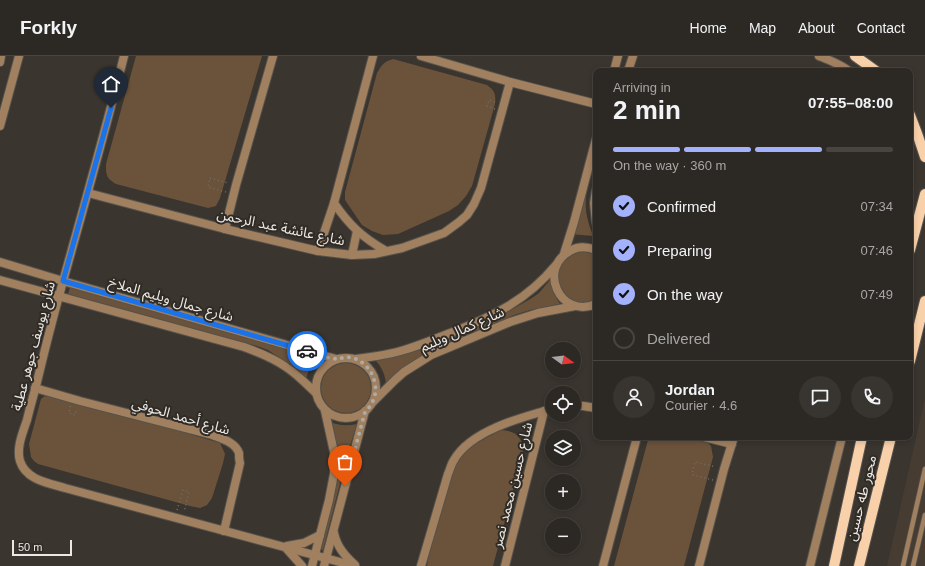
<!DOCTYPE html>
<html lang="en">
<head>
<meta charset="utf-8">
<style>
	body { margin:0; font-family:Helvetica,"Noto Sans Arabic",sans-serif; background:#383430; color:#f1f3f6; height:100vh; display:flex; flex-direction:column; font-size:15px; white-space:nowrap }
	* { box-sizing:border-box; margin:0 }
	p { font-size:13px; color:#a6a6a6 }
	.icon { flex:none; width:22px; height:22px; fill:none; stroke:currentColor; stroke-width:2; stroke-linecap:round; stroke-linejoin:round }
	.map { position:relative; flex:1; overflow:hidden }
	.panel { position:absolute; left:593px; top:12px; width:320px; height:372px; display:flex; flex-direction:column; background:#2c2823; border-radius:8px; box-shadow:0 2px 6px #0003,0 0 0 1px #484441 }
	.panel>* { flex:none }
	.needle { width:26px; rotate:105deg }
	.tools { position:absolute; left:545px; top:286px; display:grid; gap:8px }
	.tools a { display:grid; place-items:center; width:36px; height:36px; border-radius:50%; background:#2c2823; box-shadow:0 2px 6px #0003,0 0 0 1px #484441; font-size:20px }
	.scale { position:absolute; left:12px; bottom:10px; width:60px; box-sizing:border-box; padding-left:4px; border:2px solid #ece9e5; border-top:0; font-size:11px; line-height:14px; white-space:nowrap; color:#ece9e5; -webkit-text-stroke:3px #302b25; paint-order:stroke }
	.pin { position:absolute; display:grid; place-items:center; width:34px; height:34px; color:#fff; margin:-41px -17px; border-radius:50% 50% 50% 0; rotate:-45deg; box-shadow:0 0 4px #0007 }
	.pin .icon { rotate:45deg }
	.courier { position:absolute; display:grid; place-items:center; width:40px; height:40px; margin:-20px; border:3px solid #1a73e8; border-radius:50%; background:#fff; color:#222; box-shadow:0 1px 5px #0007 }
	.overview em { font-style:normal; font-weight:600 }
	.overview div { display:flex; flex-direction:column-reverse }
	.overview { display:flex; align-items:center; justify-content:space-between; height:68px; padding:0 20px }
	h1 { font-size:26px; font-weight:600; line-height:30px }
	.bar { display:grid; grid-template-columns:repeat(4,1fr); gap:6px 4px; align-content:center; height:48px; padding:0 20px }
	.bar i { height:5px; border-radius:3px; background:#484441 }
	.bar .on { background:#a4b1fc }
	.bar p { grid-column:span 4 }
	.line { display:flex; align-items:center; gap:10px; padding:0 20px; border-top:1px solid #484441 }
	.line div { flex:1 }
	.round { display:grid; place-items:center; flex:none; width:42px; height:42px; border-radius:21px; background:#383430 }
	ol { padding:0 20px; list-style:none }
	li { display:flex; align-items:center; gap:12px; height:44px }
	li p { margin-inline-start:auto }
	li .icon { padding:4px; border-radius:50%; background:#a4b1fc; color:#111; stroke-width:4 }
	li:last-child { color:#a6a6a6 }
	li i { width:22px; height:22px; border:2px solid #484441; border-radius:50% }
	header { display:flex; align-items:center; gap:24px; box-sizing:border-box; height:56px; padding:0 20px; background:#2c2823; border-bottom:1px solid #484441 }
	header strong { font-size:19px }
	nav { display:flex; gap:22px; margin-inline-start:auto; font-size:14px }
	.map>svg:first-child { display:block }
</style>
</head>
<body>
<header>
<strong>Forkly</strong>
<nav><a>Home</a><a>Map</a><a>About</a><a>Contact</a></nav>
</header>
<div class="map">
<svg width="925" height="510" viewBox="0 0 925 510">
	<rect width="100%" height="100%" fill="#3a352f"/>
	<polygon fill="#463c32" points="925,342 925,510 887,510"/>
	<g fill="#6b533b">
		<path d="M136,0H262L220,142L216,150L208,152L116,128C106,122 106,119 106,108Z"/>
		<path d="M393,3L487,29C495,35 496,38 495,48L472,130L466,140L458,149L449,155L398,178L383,179L372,175L362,169L345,144V136L377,17C382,9 383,6 393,3Z"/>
		<path d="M585,131L587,132C584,152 586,161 593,180L570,178Z"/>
		<path d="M580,196H586L596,199V244C563,262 538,207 580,196Z"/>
		<path d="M550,224C551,233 555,240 560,248L530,254L514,259L427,297C411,305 399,317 386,330C386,320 382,311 375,304L399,300L415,295L511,254L532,242L539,237Z"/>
		<path d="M70,231L323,300C311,307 308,314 305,327L290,309L268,294L257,290L68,238Z"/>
		<circle cx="346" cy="332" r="25"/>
		<polygon points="45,340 57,341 162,370 220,387 225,398 223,407 212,442 207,449 200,452 190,450 38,408 34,405 31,401 29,388 41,343"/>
		<path d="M330,366C340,370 348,370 357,368L348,396L323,494L318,493L337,390L335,380Z"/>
		<path d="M501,374C516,375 523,381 523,397L493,510H427L428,503L453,412L463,396L471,390Z"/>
		<polygon points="649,381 687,381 708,387 711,390 713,401 684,510 614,510 648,384"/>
	</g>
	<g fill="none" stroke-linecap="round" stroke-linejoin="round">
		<defs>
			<g id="service">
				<polyline points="903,510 925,413"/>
				<polyline points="913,510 925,459"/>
			</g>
			<g id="minor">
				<path d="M124,0C104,81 81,160 59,240C51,269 44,297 37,326C34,338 30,351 27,364C23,376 16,392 20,405C26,424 48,427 65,432L355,510"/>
				<polyline points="421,0 510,26 596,48"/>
				<polyline points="614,15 618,0"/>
				<polyline points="628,15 633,0"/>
				<polyline points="596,134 594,147 596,167"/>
				<polyline points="88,137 225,173 318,195 352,199 374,198 402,192 444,177 459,166 467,159 474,148 481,132 510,26"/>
				<path d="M334,147C350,170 362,181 386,195"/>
				<polyline points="225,173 236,129 273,0"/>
				<path d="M596,194C588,191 579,190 572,194C536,211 560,264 596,248"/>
				<polyline points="318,195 334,147 373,0"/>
				<polyline points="564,198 574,166 596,83"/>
				<polyline points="352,199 357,175"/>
				<polyline points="0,206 63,225 336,303"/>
				<path d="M0,224L244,291C258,296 273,302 286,311C297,318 306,328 316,337"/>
				<circle cx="346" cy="332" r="30"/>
				<path d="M356,303C372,301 388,299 404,294C421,289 437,282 453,276C494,260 527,244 556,209"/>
				<path d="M35,332L80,345L212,379C222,383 235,386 239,397C239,400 239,404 240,407L224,475"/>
				<polyline points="373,346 395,324 404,316 431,299 510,266 538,257 575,250"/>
				<polyline points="574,350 583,350 596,352"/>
				<polyline points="704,381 732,388"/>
				<path d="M334,477C337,491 345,500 355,509"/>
				<polyline points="287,490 304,487 320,479"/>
				<polyline points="286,492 302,510"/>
				<polyline points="312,510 329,444 334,418 334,396 325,355"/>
				<polyline points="324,510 365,355"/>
				<path d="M421,510L448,418C450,414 451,408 454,404C470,375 522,361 552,353"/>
				<polyline points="505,510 544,355"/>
				<polyline points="603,510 637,381"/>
				<polyline points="699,510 724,413 734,381"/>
			</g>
			<g id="tertiary">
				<path d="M819,0C829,4 840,8 849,15"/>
				<polyline points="0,6 1,0"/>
				<polyline points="0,70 19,0"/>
				<polyline points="810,510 842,381"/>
			</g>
			<g id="primary">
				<polyline points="855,0 876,15"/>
				<polyline points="910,59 918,80 925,101"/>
				<polyline points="910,194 925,138"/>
				<polyline points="910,305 925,245"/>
				<polyline points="834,510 862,381"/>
				<polyline points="859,510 891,381"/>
			</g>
		</defs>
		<use href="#service" stroke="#56524c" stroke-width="6"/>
		<use href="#minor" stroke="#56524c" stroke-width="10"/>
		<use href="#tertiary" stroke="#56524c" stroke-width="10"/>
		<use href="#primary" stroke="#56524c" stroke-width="12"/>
		<g stroke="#716d67" stroke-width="1.5" stroke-dasharray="1 3" stroke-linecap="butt">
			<polyline points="495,53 487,50 489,44 496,46"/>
			<polyline points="226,136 208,131 210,122 228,127"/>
			<polyline points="70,350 69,357 75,359 77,353"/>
			<polyline points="713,424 693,419 692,418 695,406 716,411"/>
			<polyline points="177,454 183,434 189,436 184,456"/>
		</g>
		<use href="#service" stroke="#a18060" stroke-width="4.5"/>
		<use href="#minor" stroke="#a18060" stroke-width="8"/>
		<use href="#tertiary" stroke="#a18060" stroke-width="8"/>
		<use href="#primary" stroke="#f8d0a9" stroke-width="10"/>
	</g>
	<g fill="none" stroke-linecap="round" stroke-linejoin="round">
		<path stroke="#aeaaa5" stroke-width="4" stroke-dasharray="0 7.2" d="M307,295C314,297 330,303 337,303C340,303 343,301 346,301C361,301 373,314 375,328C377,339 373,348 365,356L345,430"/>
		<polyline stroke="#1a73e8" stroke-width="5" points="111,52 63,225 307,295"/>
	</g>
	<g text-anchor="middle" stroke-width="4" stroke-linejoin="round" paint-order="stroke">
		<g font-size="14" fill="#ece9e5" stroke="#302b25">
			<text transform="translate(281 171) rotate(12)" y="5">شارع عائشة عبد الرحمن</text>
			<text transform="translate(171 243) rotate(16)" y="5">شارع جمال ويليم الملاخ</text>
			<text transform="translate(462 273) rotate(-24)" y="5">شارع كمال ويليم</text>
			<text transform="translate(33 290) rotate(-75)" y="5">شارع يوسف جوهر عطية</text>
			<text transform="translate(181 360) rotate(16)" y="5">شارع أحمد الحوفي</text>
			<text transform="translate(512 429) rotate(-76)" y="5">شارع حسين محمد نصر</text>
			<text transform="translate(861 442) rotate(-76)" y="5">محور طه حسين</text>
		</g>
	</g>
</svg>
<div class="tools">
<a><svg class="needle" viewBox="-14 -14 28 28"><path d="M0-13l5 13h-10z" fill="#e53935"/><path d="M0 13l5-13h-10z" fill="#a6a6a6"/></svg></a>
<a><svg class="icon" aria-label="locate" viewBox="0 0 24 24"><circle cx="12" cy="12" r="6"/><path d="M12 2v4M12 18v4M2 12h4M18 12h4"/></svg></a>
<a><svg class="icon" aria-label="layers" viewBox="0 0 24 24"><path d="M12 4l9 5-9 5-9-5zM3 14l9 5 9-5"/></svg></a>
<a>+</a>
<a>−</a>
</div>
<div class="scale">50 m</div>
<div class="pin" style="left:345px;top:430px;background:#ea580c"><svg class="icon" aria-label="bag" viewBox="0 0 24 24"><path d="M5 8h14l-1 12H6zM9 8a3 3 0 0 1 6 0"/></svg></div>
<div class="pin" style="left:111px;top:52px;background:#1f2937"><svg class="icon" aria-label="home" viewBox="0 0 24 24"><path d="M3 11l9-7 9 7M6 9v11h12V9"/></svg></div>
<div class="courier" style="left:307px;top:295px"><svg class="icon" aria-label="car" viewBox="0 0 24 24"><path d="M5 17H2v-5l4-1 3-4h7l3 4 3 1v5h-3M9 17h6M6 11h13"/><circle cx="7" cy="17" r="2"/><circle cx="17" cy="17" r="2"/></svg></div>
<section class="panel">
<div class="overview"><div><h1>2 min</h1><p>Arriving in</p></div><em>07:55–08:00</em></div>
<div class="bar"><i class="on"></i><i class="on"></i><i class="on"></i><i></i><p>On the way · 360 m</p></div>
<ol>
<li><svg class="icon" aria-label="check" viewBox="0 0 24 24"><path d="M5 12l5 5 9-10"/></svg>Confirmed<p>07:34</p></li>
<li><svg class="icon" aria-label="check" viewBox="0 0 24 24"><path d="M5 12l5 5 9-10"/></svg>Preparing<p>07:46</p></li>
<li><svg class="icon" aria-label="check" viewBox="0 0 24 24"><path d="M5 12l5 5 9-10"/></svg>On the way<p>07:49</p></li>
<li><i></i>Delivered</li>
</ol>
<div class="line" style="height:72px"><a class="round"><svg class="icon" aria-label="person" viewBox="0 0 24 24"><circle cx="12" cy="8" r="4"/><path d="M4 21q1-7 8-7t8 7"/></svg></a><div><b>Jordan</b><p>Courier · 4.6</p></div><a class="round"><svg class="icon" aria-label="chat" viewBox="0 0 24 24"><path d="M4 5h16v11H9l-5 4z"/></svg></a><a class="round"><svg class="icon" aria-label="phone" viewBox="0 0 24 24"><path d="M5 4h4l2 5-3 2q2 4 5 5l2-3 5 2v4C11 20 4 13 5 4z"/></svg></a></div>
</section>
</div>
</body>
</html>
